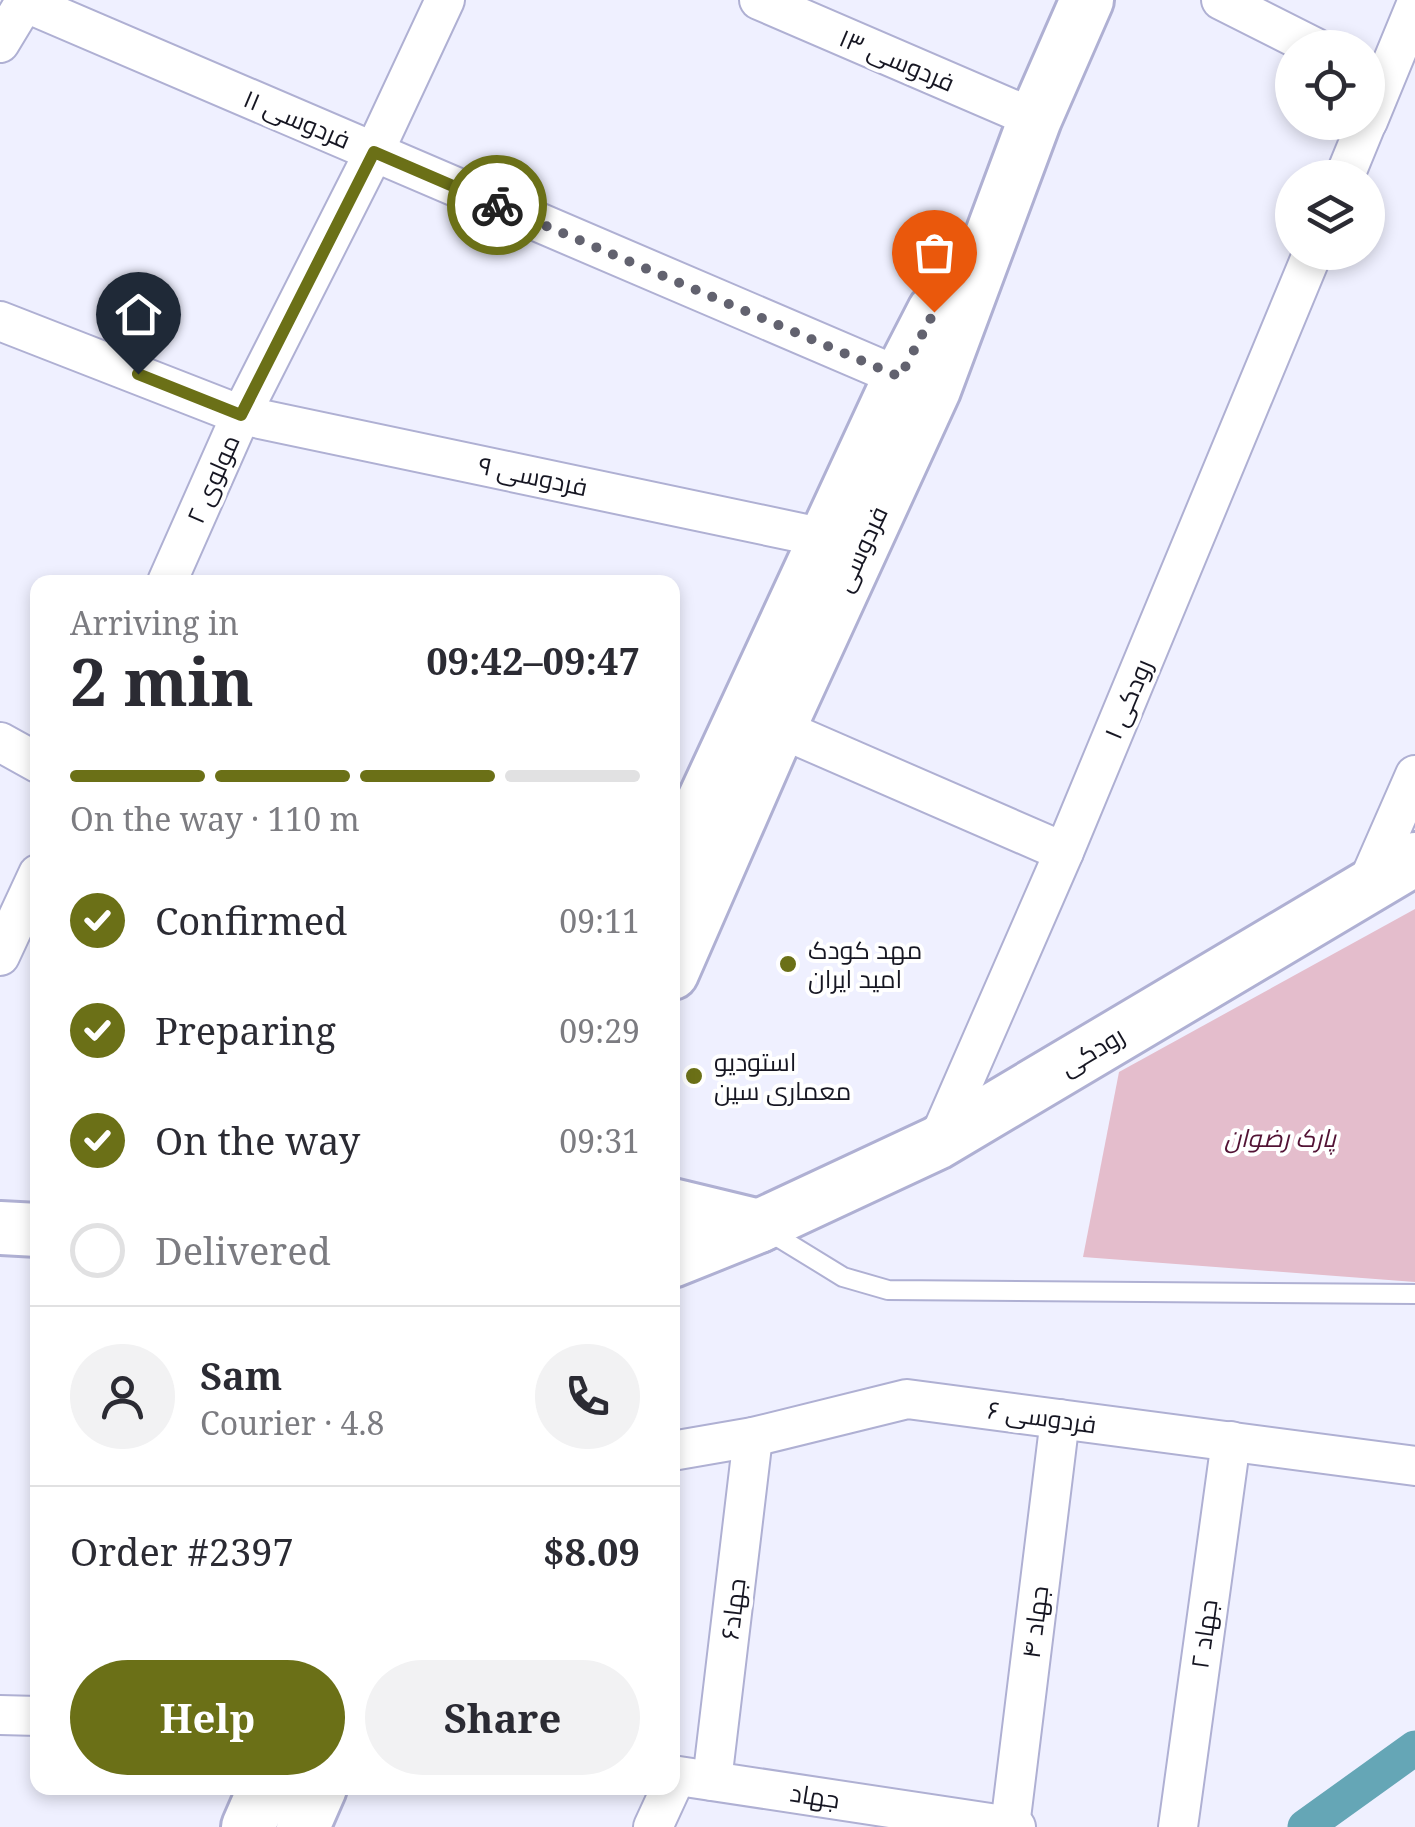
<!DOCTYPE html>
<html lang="en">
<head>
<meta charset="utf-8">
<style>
	body { margin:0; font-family:"Noto Serif",Cairo,serif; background:#f2f2f3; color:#2b2b33; height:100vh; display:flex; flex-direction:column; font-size:38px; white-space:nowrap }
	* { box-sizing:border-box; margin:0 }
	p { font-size:32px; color:#7c7c81 }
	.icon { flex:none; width:55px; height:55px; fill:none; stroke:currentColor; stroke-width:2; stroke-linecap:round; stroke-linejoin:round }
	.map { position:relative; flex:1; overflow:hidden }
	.panel { position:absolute; left:30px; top:575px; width:650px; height:1220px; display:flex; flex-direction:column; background:#fff; border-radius:20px; box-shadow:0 5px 15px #0003 }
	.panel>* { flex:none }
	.buttons { position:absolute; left:1275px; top:30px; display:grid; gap:20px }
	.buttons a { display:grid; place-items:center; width:110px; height:110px; border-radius:50%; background:#fff; box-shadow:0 5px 15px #0003; font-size:50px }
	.pin { position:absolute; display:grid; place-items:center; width:85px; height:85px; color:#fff; margin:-102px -42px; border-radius:50% 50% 50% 0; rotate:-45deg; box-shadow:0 0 10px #0007 }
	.pin .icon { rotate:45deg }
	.courier { position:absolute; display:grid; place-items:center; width:100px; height:100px; margin:-50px; border:8px solid #6b7017; border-radius:50%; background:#fff; color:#222; box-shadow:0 2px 12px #0007 }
	.overview em { font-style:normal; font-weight:700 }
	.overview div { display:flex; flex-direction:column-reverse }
	.overview { display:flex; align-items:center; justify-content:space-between; height:170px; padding:0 40px }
	h1 { font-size:65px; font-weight:700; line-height:75px }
	.bar { display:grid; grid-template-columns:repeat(4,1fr); gap:15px 10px; align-content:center; height:120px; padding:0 40px }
	.bar i { height:12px; border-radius:8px; background:#e1e1e2 }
	.bar .current { background:#6b7017 }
	.bar p { grid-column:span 4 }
	.line { display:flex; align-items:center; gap:25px; padding:0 40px; border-top:2px solid #e1e1e2 }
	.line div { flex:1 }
	.round { display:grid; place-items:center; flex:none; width:105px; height:105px; border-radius:52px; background:#f2f2f3 }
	ol { padding:0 40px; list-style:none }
	li { display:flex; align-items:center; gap:30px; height:110px }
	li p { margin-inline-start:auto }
	li .icon { padding:10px; border-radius:50%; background:#6b7017; color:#fff; stroke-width:4 }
	li:last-child { color:#7c7c81 }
	li i { width:55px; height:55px; border:5px solid #e1e1e2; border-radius:50% }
	.cta { display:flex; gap:20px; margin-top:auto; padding:20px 40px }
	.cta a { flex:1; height:115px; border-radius:60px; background:#6b7017; color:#fff; font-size:40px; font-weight:700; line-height:115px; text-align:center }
	.cta a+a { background:#f2f2f3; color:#2b2b33 }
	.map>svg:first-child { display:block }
</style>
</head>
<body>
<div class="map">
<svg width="1415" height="1827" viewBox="0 0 1415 1827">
	<rect width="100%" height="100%" fill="#eff0ff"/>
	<polygon fill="#e4bdcc" points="1415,909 1415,1282 1083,1257 1119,1072"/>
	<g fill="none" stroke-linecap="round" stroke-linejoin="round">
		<polyline stroke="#65a6b6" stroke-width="35" points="1305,1827 1415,1748"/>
		<defs>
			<polyline id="service" points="768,1231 843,1277 888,1290 1415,1294"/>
			<g id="minor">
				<polyline points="759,0 1035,119"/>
				<polyline points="1221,0 1316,48"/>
				<polyline points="24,2 900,377"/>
				<polyline points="0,43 26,0"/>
				<polyline points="1368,121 1415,7"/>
				<polyline points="1344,178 1367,122"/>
				<polyline points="0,321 241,415 825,538"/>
				<polyline points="167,582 241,415 374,152 445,0"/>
				<polyline points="779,728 1064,852"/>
				<polyline points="0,742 38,763"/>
				<polyline points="1365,889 1415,775"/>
				<polyline points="0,956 38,874"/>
				<polyline points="937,1143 1064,852 1313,252"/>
				<polyline points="672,1451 753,1437 907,1399 1415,1466"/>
				<polyline points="0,1715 38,1716"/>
				<polyline points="672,1775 1016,1827"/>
				<polyline points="712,1781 753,1437"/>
				<polyline points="1010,1826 1060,1419"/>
				<polyline points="653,1827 671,1788"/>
				<polyline points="1178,1827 1231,1441"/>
			</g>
			<g id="secondary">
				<polyline points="672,869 900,377 934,311"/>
				<polyline points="672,973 779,728 934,390 1035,119 1087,0"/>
				<polyline points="672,1205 759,1226 672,1261"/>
				<polyline points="759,1226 937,1143 1415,859"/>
				<polyline points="0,1228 38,1230"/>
				<polyline points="248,1827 265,1788"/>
				<polyline points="303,1827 320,1788"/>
			</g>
		</defs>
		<use href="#service" stroke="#afb0d3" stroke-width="22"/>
		<use href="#minor" stroke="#afb0d3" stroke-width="42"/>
		<use href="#secondary" stroke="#afb0d3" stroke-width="58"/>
		<use href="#service" stroke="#fff" stroke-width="18"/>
		<use href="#minor" stroke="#fff" stroke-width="38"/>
		<use href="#secondary" stroke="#fff" stroke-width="52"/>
	</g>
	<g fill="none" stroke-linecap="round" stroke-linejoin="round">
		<polyline stroke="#62626f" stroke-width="10" stroke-dasharray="0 18" points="497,205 900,377 934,312"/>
		<polyline stroke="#6b7017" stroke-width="12" points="138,374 241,415 374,152 497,205"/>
	</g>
	<g fill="#6b7017" stroke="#fff" stroke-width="4">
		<circle cx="788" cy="964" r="10"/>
		<circle cx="694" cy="1076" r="10"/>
	</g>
	<g text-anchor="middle" stroke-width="8" stroke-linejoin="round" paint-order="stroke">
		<g font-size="25" fill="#161622" stroke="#fff">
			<text transform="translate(897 60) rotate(23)" y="9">فردوسی ۱۳</text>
			<text transform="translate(297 119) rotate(23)" y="9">فردوسی ۱۱</text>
			<text transform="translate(533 476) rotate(12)" y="9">فردوسی ۹</text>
			<text transform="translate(213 479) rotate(-66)" y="9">مولوی ۲</text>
			<text transform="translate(861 549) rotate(-65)" y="9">فردوسی</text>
			<text transform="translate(1128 699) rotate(-67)" y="9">رودکی ۱</text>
			<text transform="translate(1092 1051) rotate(-31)" y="9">رودکی</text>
			<text transform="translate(1042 1417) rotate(8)" y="9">فردوسی ۶</text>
			<text transform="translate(733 1609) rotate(-83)" y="9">جهاد۶</text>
			<text transform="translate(1035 1622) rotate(-83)" y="9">جهاد ۴</text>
			<text transform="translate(1204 1634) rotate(-82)" y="9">جهاد ۲</text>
			<text transform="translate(815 1796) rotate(9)" y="9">جهاد</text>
		</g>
		<g font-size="25" fill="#161622" stroke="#fff" text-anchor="start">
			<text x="808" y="959">مهد کودک<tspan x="808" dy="29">امید ایران</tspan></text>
			<text x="714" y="1071">استودیو<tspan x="714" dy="29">معماری سین</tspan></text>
		</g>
		<g font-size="25" font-style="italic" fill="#521234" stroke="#fff">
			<text x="1280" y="1147">پارک رضوان</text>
		</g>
	</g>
</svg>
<div class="buttons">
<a><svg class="icon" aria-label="locate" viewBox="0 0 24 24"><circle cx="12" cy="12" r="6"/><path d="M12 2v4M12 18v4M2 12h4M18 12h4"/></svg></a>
<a><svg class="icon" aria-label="layers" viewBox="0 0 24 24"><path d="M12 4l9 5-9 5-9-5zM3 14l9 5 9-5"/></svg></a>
</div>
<div class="pin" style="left:934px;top:312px;background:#ea580c"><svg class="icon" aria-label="bag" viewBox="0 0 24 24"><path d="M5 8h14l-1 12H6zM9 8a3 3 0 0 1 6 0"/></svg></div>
<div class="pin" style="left:138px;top:374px;background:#1f2937"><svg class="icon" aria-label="home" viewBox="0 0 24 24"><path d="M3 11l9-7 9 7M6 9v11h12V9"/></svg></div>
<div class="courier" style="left:497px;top:205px"><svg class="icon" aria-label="bike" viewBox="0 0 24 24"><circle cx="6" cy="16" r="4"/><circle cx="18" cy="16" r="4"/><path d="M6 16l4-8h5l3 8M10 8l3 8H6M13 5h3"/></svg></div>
<section class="panel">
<div class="overview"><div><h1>2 min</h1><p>Arriving in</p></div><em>09:42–09:47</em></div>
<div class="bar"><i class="current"></i><i class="current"></i><i class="current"></i><i></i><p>On the way · 110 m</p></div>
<ol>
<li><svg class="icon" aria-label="check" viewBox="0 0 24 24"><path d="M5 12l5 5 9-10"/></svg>Confirmed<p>09:11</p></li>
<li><svg class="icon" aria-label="check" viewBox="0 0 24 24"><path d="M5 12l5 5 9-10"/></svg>Preparing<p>09:29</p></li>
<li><svg class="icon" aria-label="check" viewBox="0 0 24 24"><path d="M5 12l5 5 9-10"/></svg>On the way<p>09:31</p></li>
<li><i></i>Delivered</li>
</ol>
<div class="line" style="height:180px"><a class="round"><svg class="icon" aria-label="person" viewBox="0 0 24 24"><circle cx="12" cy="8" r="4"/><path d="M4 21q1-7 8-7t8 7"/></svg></a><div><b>Sam</b><p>Courier · 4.8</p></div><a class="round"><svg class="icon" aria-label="phone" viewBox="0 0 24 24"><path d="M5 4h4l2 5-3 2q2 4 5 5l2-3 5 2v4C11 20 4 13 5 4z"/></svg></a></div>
<div class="line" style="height:130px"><div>Order #2397</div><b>$8.09</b></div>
<div class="cta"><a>Help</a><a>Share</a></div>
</section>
</div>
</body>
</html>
